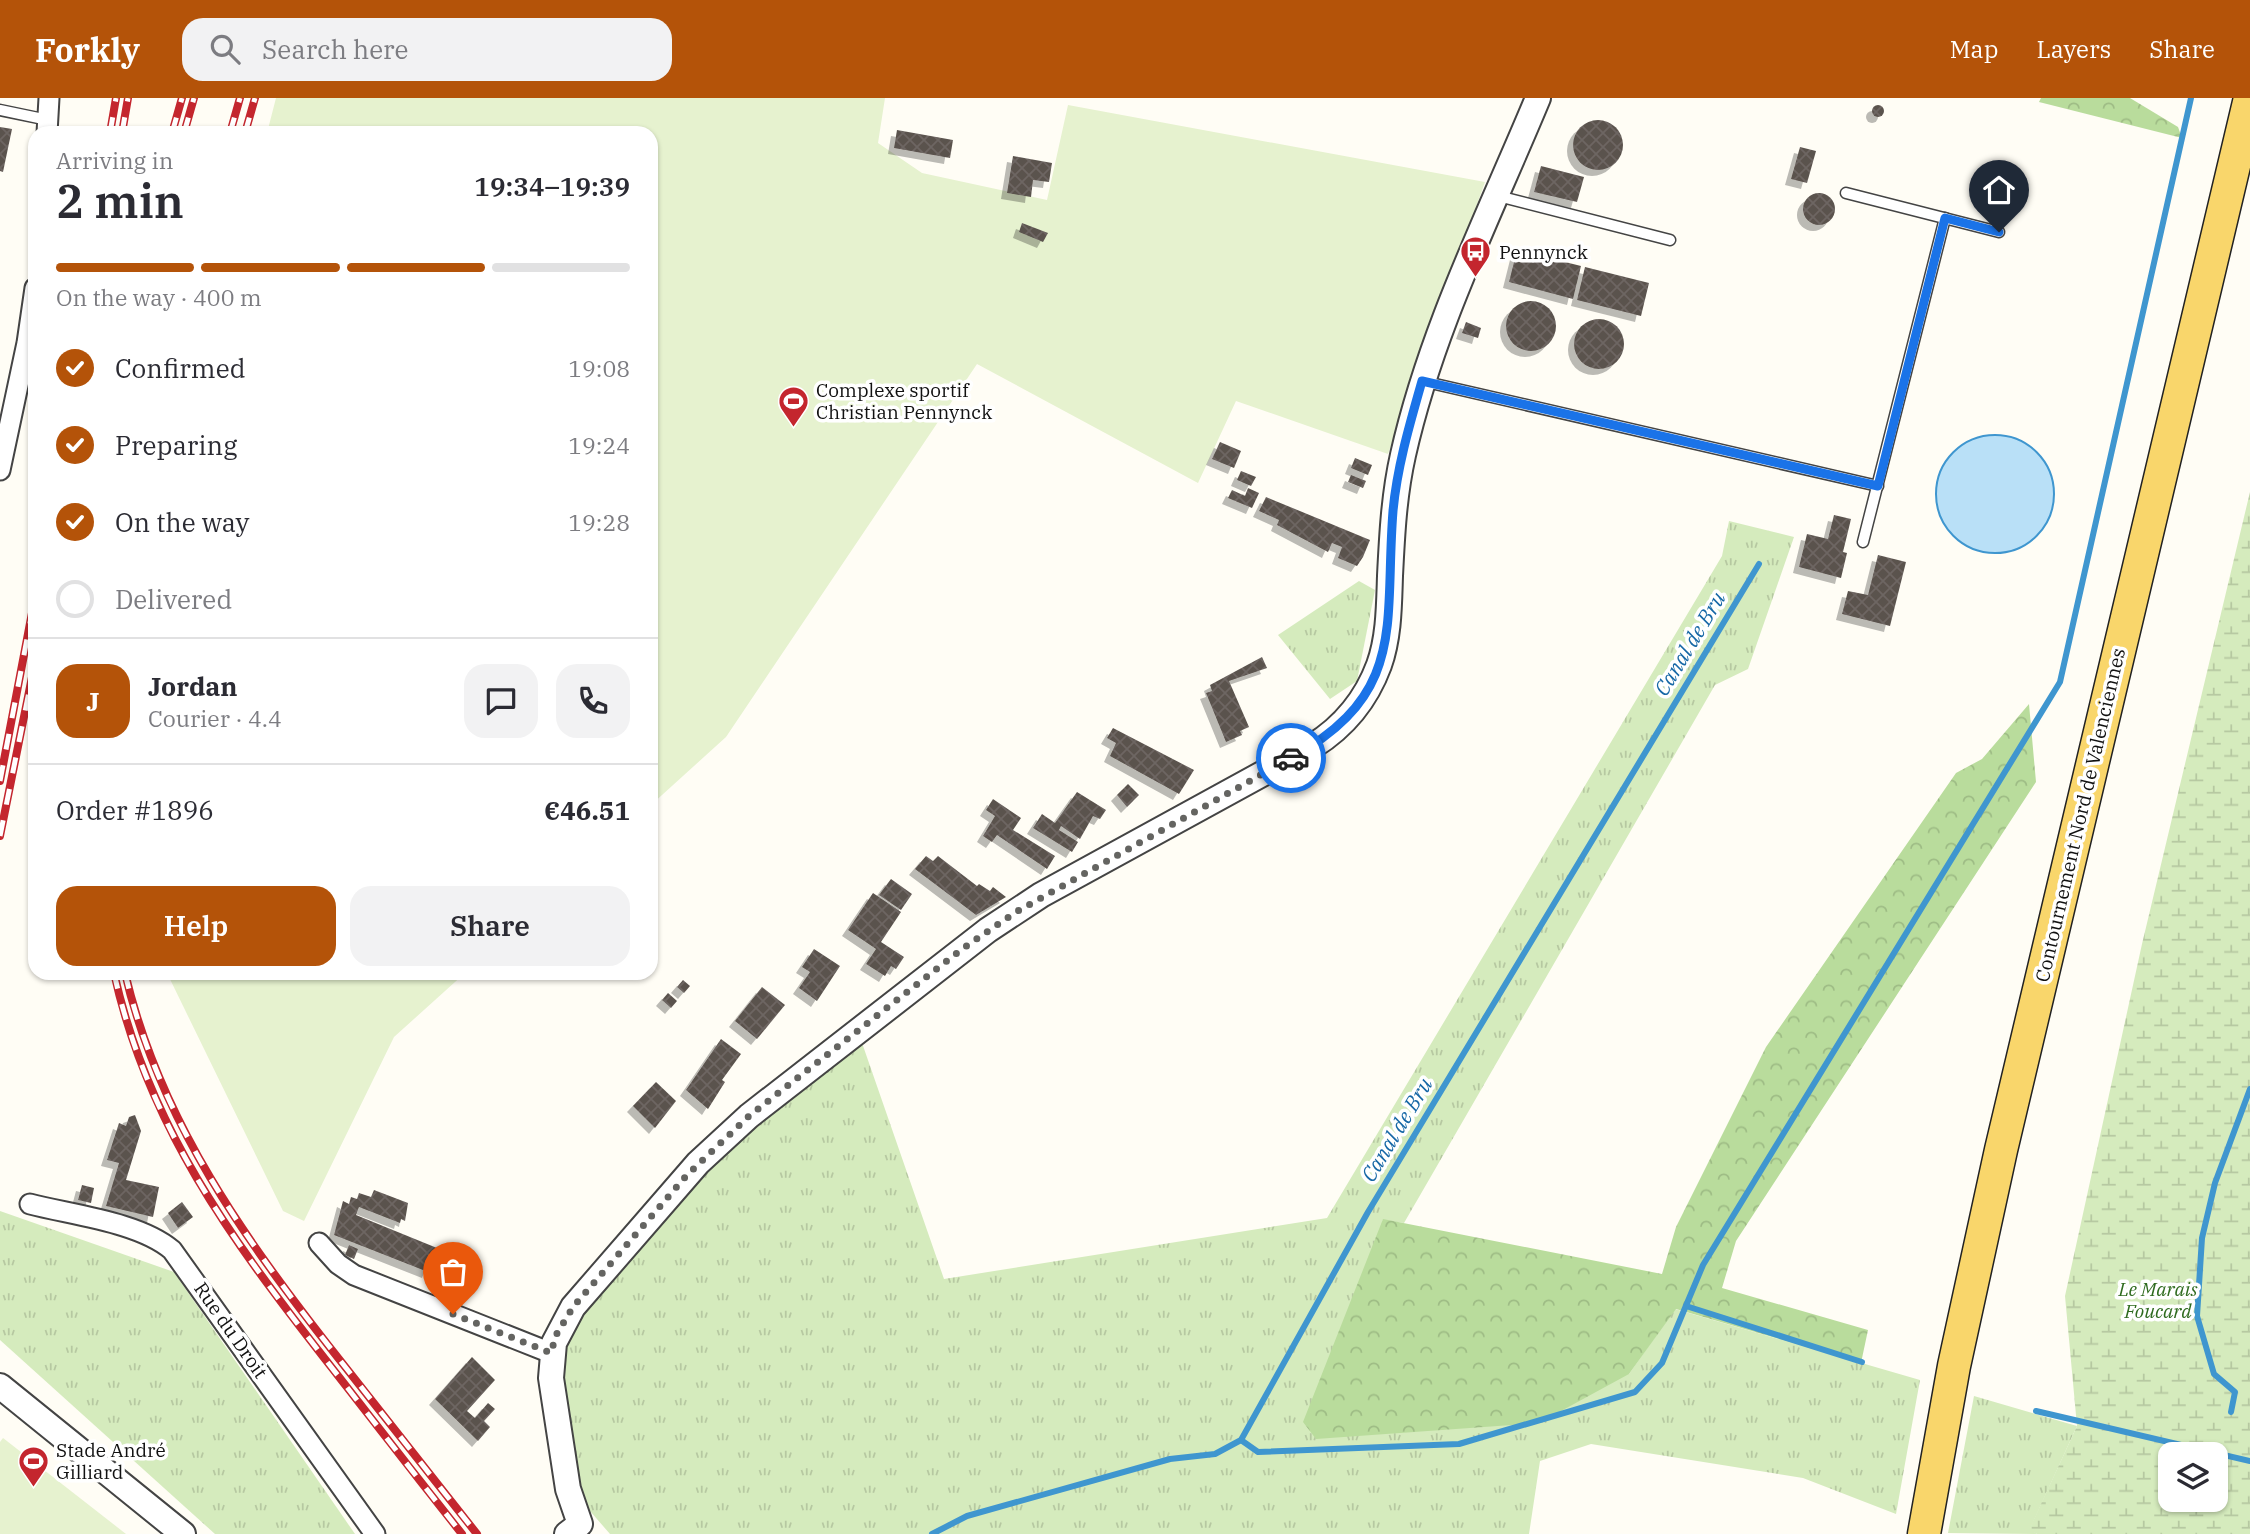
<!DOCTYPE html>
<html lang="en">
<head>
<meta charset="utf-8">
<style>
	body { margin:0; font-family:"IBM Plex Serif",serif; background:#f2f2f3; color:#2b2b33; height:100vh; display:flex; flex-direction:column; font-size:26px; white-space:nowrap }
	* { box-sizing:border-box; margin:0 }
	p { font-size:23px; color:#7c7c81 }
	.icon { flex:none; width:38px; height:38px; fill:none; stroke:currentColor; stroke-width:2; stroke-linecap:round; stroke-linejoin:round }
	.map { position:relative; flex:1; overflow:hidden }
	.sheet { position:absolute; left:28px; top:28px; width:630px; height:854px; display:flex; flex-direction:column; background:#fff; border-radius:21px; box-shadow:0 2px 5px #0004 }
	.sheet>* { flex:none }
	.fabs { position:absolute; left:2158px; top:1344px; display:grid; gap:14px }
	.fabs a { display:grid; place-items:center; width:70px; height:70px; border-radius:14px; background:#fff; box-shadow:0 2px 5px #0004; font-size:35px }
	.pin { position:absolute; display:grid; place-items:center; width:60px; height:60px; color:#fff; margin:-72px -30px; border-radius:50% 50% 50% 0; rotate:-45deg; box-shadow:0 0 7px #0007 }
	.pin .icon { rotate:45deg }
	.courier { position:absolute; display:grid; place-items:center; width:70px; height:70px; margin:-35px; border:5px solid #1a73e8; border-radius:50%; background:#fff; color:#222; box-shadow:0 2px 9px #0007 }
	.head em { font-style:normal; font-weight:600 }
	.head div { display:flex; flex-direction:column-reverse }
	.head { display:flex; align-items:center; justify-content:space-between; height:119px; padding:0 28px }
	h1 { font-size:46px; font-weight:600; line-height:52px }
	.bar { display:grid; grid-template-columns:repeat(4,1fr); gap:10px 7px; align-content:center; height:84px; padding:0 28px }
	.bar i { height:9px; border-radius:5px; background:#e1e1e2 }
	.bar .on { background:#b45309 }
	.bar p { grid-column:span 4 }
	.line { display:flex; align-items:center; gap:18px; padding:0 28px; border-top:2px solid #e1e1e2 }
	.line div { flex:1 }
	.round { display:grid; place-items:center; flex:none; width:74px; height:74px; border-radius:21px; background:#f2f2f3 }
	ol { padding:0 28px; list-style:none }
	li { display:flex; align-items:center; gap:21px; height:77px }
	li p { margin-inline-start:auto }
	li .icon { padding:7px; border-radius:50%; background:#b45309; color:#fff; stroke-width:4 }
	li:last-child { color:#7c7c81 }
	li i { width:38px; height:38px; border:4px solid #e1e1e2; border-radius:50% }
	.action { display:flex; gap:14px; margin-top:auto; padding:14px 28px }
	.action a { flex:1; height:80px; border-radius:21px; background:#b45309; color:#fff; font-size:28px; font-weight:600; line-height:80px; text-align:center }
	.action a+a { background:#f2f2f3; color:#2b2b33 }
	header { display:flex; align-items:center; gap:42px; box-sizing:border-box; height:98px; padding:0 35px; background:#b45309; color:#fff }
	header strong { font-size:33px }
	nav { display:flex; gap:38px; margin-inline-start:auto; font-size:24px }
	.search { width:490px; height:63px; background:#f2f2f3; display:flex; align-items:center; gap:18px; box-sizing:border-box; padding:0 24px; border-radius:21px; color:#7c7c81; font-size:26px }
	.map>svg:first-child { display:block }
</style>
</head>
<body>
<header>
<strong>Forkly</strong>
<div class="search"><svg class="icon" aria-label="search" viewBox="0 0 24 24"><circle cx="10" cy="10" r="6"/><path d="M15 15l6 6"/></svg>Search here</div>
<nav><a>Map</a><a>Layers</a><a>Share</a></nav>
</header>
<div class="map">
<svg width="2250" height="1436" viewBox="0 0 2250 1436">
	<defs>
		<pattern id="grass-tufts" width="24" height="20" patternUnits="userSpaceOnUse" patternTransform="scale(1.75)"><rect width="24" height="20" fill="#d5ebbd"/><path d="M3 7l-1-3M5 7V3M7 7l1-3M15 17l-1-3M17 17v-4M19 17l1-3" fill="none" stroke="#b6c8a1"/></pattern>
		<pattern id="forest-crowns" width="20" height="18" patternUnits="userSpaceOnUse" patternTransform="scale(1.75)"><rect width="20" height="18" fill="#b9dc9c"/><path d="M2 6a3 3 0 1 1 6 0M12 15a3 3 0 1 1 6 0" fill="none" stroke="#9ebc85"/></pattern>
		<pattern id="wetland-marsh" width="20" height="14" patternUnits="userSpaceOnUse" patternTransform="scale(1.75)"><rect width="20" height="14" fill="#d5ebbd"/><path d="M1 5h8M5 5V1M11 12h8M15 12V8" fill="none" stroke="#b6c8a1"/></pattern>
		<pattern id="building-cross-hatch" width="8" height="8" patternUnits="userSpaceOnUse" patternTransform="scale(1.75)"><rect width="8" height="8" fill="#5a524d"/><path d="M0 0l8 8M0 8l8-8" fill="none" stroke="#6d6662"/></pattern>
		<filter id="shadow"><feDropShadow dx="-6" dy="6" stdDeviation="0" flood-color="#0004"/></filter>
	</defs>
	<rect width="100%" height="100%" fill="#fffdf5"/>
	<g fill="url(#grass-tufts)">
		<polygon points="1729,423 1794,439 1748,571 1715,587 1404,1125 1382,1122 1629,1276 1675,1211 1920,1282 1896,1416 1803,1380 1591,1346 1540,1363 1529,1436 610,1436 590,1413 578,1382 564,1300 567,1237 590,1203 695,1080 861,942 944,1181 1327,1120 1722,458"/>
		<polygon points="1359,483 1375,492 1357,583 1330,601 1278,537"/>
		<polygon points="0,1113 174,1174 355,1436 215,1436 0,1242"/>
		<polygon points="1974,1298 2077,1328 2030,1431 2037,1436 1948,1435"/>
	</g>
	<g fill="url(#forest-crowns)">
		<polygon points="2041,0 2130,0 2178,29 2182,40 2039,4"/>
		<polygon points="2029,606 2036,684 1736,1143 1722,1190 1868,1232 1861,1265 1676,1211 1629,1276 1539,1325 1316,1341 1303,1324 1383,1121 1662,1176 1676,1129 1766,949 1956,675 1982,661"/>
	</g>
	<path fill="url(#wetland-marsh)" fill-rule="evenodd" d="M2250,394V1436H2037L2029,1432L2077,1328L2065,1198L2142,846ZM2170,1356H2216V1402H2170Z"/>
	<g fill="#e6f2cf">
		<polygon points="276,0 885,0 878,45 922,75 1047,102 1068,7 1485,84 1388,356 1236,303 1198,385 977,266 726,639 651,707 651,35 267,35"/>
		<polygon points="167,875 465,875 394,939 304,1123 283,1113"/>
		<polygon points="3,1340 126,1436 0,1436 0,1344"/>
	</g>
	<circle fill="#b9e0f7" stroke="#3f96cf" stroke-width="2" cx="1995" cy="396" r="59"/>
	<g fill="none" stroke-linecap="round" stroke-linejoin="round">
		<g stroke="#3f96cf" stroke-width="6">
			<polyline points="1686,1208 1862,1264"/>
			<polyline points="2036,1313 2250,1363"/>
			<polyline points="2231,1314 2235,1294 2214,1276 2197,1218 2202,1140 2215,1085 2250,991"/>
			<polyline points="1241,1342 1258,1354 1459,1346 1635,1294 1662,1265 1703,1167 2060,584 2191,0"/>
			<polyline points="932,1436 967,1418 1170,1361 1215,1356 1241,1342 1368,1114 1759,466"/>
		</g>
	</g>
	<g fill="url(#building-cross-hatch)" filter="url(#shadow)">
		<circle cx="1878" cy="13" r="6"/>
		<circle cx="1598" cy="47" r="25"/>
		<polygon points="0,29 12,31 3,74 0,73"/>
		<polygon points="897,32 953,42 950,60 894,50"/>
		<polygon points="1800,49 1816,53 1807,85 1791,81"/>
		<polygon points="1013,58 1052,65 1049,84 1033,82 1031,99 1007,95"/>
		<polygon points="1541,68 1584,79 1577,104 1534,94"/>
		<circle cx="1819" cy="111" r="16"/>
		<polygon points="1022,125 1048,135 1043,144 1019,134"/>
		<polygon points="1517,152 1581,168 1573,201 1509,184"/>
		<polygon points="1585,169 1649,185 1641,218 1577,202"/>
		<circle cx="1531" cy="228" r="25"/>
		<circle cx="1599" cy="246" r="25"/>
		<polygon points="1466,224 1481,230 1478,240 1462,235"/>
		<polygon points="1220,344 1241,353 1234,370 1212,361"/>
		<polygon points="1355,360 1372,367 1368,377 1351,370"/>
		<polygon points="1241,373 1256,379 1251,388 1237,382"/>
		<polygon points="1351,377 1366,383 1363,390 1348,384"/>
		<polygon points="1248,390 1259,395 1252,410 1228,400 1232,392 1245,398"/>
		<polygon points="1266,399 1370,442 1363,459 1357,468 1338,460 1342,449 1332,445 1328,454 1277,427 1279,422 1259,413"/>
		<polygon points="1834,417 1851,421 1843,454 1847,455 1841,480 1799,469 1807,436 1828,441"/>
		<polygon points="1878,457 1906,464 1890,528 1842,516 1848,493 1868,497"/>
		<polygon points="1262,559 1267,570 1229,583 1249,629 1240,633 1242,637 1226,644 1206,595 1212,593 1210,587"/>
		<polygon points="1113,630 1194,672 1179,696 1110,658 1116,645 1107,640"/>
		<polygon points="1128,686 1139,697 1127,709 1117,697"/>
		<polygon points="1077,694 1106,712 1100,721 1093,718 1080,741 1061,728 1059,732 1078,744 1072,754 1033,730 1042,716 1055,725"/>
		<polygon points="993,701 1021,720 1013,732 1055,758 1047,771 997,737 992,744 983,738 995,718 986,712"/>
		<polygon points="926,758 933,763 938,758 977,788 979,786 990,793 993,789 1006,799 976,817 915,771"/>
		<polygon points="891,781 912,796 901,812 879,797"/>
		<polygon points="873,795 901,814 881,844 904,859 896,871 891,868 885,878 866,866 876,851 848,832"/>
		<polygon points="814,851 840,868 817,903 799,890 810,874 802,869"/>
		<polygon points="683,882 690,888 684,895 677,889"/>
		<polygon points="762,889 785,907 757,941 735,923"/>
		<polygon points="668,895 677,903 671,910 662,902"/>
		<polygon points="721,941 741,956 722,982 725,984 708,1011 686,992"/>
		<polygon points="656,984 676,1003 655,1030 633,1008"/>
		<polygon points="135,1017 141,1033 126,1082 159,1089 153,1119 106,1108 119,1065 107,1062 119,1025 126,1028 129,1019"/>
		<polygon points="82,1087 94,1090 91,1105 78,1102"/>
		<polygon points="374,1092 408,1105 405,1123 401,1121 400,1125 359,1109 356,1117 437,1150 428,1174 334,1137 343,1103 349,1106 351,1099 357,1101 359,1095 371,1099"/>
		<polygon points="182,1104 193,1119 178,1130 168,1115"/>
		<polygon points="349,1147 358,1151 354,1161 345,1157"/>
		<polygon points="472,1259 495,1282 467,1313 475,1320 488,1305 495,1311 484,1323 490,1329 478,1343 435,1301"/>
	</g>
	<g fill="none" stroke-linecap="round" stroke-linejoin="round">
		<defs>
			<g id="service">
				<polyline points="0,12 48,22"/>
				<polyline points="1846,95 1999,134"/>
				<polyline points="1498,98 1670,142"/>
				<polyline points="1422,283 1878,388"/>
				<polyline points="1863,444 1945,120"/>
			</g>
			<g id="minor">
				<polyline points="47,35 49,0"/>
				<polyline points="0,372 27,245 35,190"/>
				<path d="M30,1106C72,1117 139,1124 172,1152L375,1436"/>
				<polyline points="319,1145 338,1166 354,1177 551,1255"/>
			</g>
			<g id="tertiary">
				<polyline points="0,1288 183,1436"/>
				<path d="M567,1436L580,1426L568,1391L551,1280L554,1245L573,1209L698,1065L749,1018L988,832L1041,797L1313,648C1345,628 1366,602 1379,567C1389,539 1389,508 1390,478C1392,437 1394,397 1403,357C1431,232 1489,118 1538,0"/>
			</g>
			<polyline id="primary" points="1924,1436 1954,1268 2001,1052 2250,0"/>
		</defs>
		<use href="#service" stroke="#444" stroke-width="13"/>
		<use href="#minor" stroke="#444" stroke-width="23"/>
		<use href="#tertiary" stroke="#444" stroke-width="28"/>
		<use href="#primary" stroke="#222" stroke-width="35"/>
		<use href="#service" stroke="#fff" stroke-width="10"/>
		<use href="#minor" stroke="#fff" stroke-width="19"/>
		<use href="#tertiary" stroke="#fff" stroke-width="24"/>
		<use href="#primary" stroke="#f9d66b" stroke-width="32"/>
		<defs>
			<g id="rail">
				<polyline points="110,35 116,0"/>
				<polyline points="122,35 128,0"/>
				<polyline points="172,35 182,0"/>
				<polyline points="184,35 194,0"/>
				<polyline points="230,35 240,0"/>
				<polyline points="245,35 255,0"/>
				<polyline points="0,683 35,499"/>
				<polyline points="0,738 35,564"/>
				<path d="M114,875C148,1028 231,1141 325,1261C371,1320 416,1378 462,1436"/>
				<path d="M125,875C160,1024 246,1143 339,1261C385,1319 431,1378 477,1436"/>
			</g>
		</defs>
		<use href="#rail" stroke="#c4262e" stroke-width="8"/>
		<use href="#rail" stroke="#fff" stroke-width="5" stroke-dasharray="16" stroke-linecap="butt"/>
	</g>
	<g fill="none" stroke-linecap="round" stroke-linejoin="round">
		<polyline stroke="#646461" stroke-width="7" stroke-dasharray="0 12.6" points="453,1216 551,1255 556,1237 573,1209 687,1077 749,1018 962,851 1016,814 1291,660"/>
		<path stroke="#1a73e8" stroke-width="9" d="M1291,660C1408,595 1384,527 1393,413C1397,369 1410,325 1422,283L1878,388L1945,120L1999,134"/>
	</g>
	<defs>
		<symbol id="bus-pin" viewBox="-11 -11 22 30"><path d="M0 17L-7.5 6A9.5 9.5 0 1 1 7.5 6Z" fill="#c4262e" stroke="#fff"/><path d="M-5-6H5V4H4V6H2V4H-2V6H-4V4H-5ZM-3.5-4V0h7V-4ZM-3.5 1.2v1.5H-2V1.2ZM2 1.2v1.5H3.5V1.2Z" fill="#fff"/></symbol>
		<symbol id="stadium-pin" viewBox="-11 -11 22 30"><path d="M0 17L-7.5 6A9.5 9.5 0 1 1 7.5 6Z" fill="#c4262e" stroke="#fff"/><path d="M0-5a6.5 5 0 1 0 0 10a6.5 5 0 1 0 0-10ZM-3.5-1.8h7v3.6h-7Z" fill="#fff"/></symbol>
	</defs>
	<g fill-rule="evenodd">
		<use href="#bus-pin" x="1458" y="136" width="35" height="47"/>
		<use href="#stadium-pin" x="776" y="286" width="35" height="47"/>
		<use href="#stadium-pin" x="16" y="1346" width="35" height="47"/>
	</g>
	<g text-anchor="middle" stroke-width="7" stroke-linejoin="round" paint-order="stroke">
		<g font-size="19" fill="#111" stroke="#fff" text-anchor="start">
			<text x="1499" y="161">Pennynck</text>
			<text x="816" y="299">Complexe sportif<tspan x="816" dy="22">Christian Pennynck</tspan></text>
			<text x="56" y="1359">Stade André<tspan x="56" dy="22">Gilliard</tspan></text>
		</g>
		<g font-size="19" fill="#111" stroke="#fff">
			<text transform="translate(2080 717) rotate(-77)" y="7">Contournement Nord de Valenciennes</text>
			<text transform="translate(231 1232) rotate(55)" y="7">Rue du Droit</text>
		</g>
		<g font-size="19" font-style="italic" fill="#2f6b1f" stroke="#fff">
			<text x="2158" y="1198">Le Marais<tspan x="2158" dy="22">Foucard</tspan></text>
		</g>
		<g font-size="21" font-style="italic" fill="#1768a6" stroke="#fff">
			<text transform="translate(1690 546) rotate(-59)" y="7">Canal de Bru</text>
			<text transform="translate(1397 1032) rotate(-59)" y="7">Canal de Bru</text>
		</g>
	</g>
</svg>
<div class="fabs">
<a><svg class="icon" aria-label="layers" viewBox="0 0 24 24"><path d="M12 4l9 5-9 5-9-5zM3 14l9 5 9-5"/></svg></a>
</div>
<div class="pin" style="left:453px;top:1216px;background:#ea580c"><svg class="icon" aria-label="bag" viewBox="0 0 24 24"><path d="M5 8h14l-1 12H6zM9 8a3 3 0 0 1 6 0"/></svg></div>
<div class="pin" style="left:1999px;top:134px;background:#1f2937"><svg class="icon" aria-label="home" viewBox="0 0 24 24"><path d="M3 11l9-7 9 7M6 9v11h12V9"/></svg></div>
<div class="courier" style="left:1291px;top:660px"><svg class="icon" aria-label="car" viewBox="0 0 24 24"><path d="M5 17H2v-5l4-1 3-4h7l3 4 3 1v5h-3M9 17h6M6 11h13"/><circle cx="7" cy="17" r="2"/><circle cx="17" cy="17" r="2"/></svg></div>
<section class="sheet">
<div class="head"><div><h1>2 min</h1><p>Arriving in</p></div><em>19:34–19:39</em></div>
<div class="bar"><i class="on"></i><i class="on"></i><i class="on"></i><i></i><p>On the way · 400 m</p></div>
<ol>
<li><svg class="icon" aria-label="check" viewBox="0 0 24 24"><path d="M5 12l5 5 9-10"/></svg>Confirmed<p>19:08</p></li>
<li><svg class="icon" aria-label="check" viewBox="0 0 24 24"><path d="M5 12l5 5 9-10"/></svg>Preparing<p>19:24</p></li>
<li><svg class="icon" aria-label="check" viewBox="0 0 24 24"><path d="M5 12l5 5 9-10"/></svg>On the way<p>19:28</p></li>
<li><i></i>Delivered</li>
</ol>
<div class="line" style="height:126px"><b class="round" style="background:#b45309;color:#fff">J</b><div><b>Jordan</b><p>Courier · 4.4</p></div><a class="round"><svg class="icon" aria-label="chat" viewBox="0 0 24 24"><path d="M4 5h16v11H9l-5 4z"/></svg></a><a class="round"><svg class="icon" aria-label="phone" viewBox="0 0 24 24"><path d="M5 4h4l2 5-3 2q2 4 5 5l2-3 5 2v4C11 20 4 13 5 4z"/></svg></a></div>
<div class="line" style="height:91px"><div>Order #1896</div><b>€46.51</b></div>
<div class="action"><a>Help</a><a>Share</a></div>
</section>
</div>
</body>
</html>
